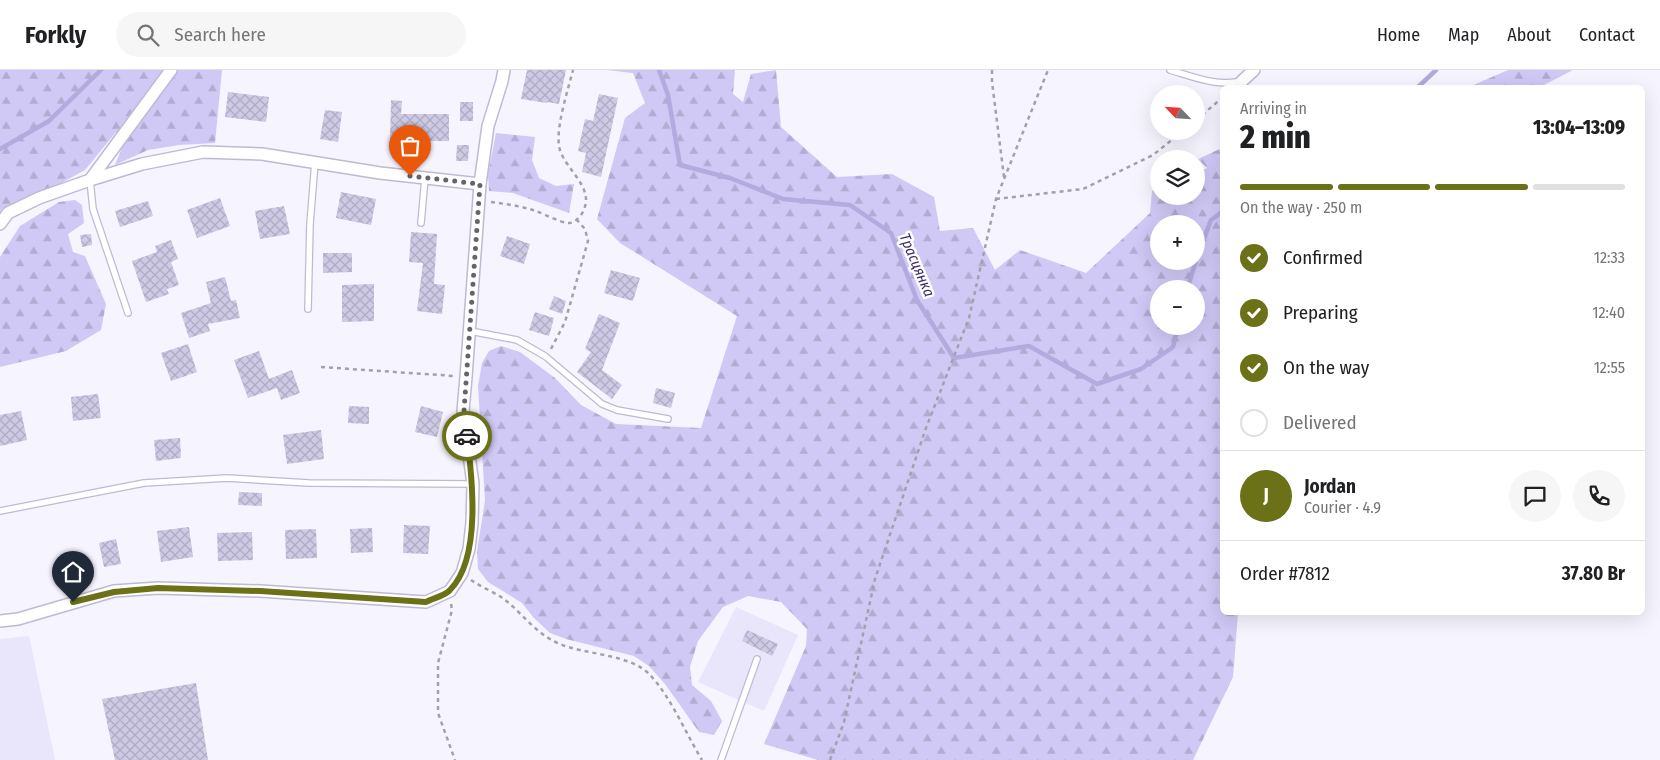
<!DOCTYPE html>
<html lang="en">
<head>
<meta charset="utf-8">
<style>
	body { margin:0; font-family:"Fira Sans Condensed",sans-serif; background:#f6f6f6; color:#202124; height:100vh; display:flex; flex-direction:column; font-size:19px; white-space:nowrap }
	* { box-sizing:border-box; margin:0 }
	p { font-size:16px; color:#757577 }
	.icon { flex:none; width:28px; height:28px; fill:none; stroke:currentColor; stroke-width:2; stroke-linecap:round; stroke-linejoin:round }
	.map { position:relative; flex:1; overflow:hidden }
	.panel { position:absolute; left:1220px; top:15px; width:425px; height:530px; display:flex; flex-direction:column; background:#fff; border-radius:8px; box-shadow:0 5px 20px #0002 }
	.panel>* { flex:none }
	.needle { width:32px; rotate:295deg }
	.controls { position:absolute; left:1150px; top:15px; display:grid; gap:10px }
	.controls a { display:grid; place-items:center; width:55px; height:55px; border-radius:50%; background:#fff; box-shadow:0 5px 20px #0002; font-size:25px }
	.pin { position:absolute; display:grid; place-items:center; width:42px; height:42px; color:#fff; margin:-51px -21px; border-radius:50% 50% 50% 0; rotate:-45deg; box-shadow:0 0 5px #0007 }
	.pin .icon { rotate:45deg }
	.courier { position:absolute; display:grid; place-items:center; width:50px; height:50px; margin:-25px; border:4px solid #6b7117; border-radius:50%; background:#fff; color:#222; box-shadow:0 1px 6px #0007 }
	.summary em { font-style:normal; font-weight:800 }
	.summary div { display:flex; flex-direction:column-reverse }
	.summary { display:flex; align-items:center; justify-content:space-between; height:85px; padding:0 20px }
	h1 { font-size:32px; font-weight:800; line-height:38px }
	.bar { display:grid; grid-template-columns:repeat(4,1fr); gap:8px 5px; align-content:center; height:60px; padding:0 20px }
	.bar i { height:6px; border-radius:4px; background:#e0e0e0 }
	.bar .on { background:#6b7117 }
	.bar p { grid-column:span 4 }
	.line { display:flex; align-items:center; gap:12px; padding:0 20px; border-top:1px solid #e0e0e0 }
	.line div { flex:1 }
	.round { display:grid; place-items:center; flex:none; width:52px; height:52px; border-radius:26px; background:#f6f6f6 }
	ol { padding:0 20px; list-style:none }
	li { display:flex; align-items:center; gap:15px; height:55px }
	li p { margin-inline-start:auto }
	li .icon { padding:5px; border-radius:50%; background:#6b7117; color:#fff; stroke-width:4 }
	li:last-child { color:#757577 }
	li i { width:28px; height:28px; border:2px solid #e0e0e0; border-radius:50% }
	header { display:flex; align-items:center; gap:30px; box-sizing:border-box; height:70px; padding:0 25px; background:#fff; border-bottom:1px solid #e0e0e0 }
	header strong { font-size:24px }
	nav { display:flex; gap:28px; margin-inline-start:auto; font-size:18px }
	.search { width:350px; height:45px; background:#f6f6f6; display:flex; align-items:center; gap:12px; box-sizing:border-box; padding:0 18px; border-radius:28px; color:#757577; font-size:19px }
	.map>svg:first-child { display:block }
</style>
</head>
<body>
<header>
<strong>Forkly</strong>
<div class="search"><svg class="icon" aria-label="search" viewBox="0 0 24 24"><circle cx="10" cy="10" r="6"/><path d="M15 15l6 6"/></svg>Search here</div>
<nav><a>Home</a><a>Map</a><a>About</a><a>Contact</a></nav>
</header>
<div class="map">
<svg width="1660" height="690" viewBox="0 0 1660 690">
	<defs>
		<pattern id="forest-firs" width="22" height="20" patternUnits="userSpaceOnUse" patternTransform="scale(1.25)"><rect width="22" height="20" fill="#d0c8f5"/><path d="M5 1l3.5 6h-7zM16 11l3.5 6h-7z" fill="#b2abd2"/></pattern>
		<pattern id="building-cross-hatch" width="8" height="8" patternUnits="userSpaceOnUse" patternTransform="scale(1.25)"><rect width="8" height="8" fill="#cec9e4"/><path d="M0 0l8 8M0 8l8-8" fill="none" stroke="#b0acc3"/></pattern>
	</defs>
	<rect width="100%" height="100%" fill="#f5f4ff"/>
	<g fill="#e9e5fa">
		<polygon points="736,537 798,565 764,641 698,612"/>
		<polygon points="29,566 55,690 0,690 0,569"/>
	</g>
	<g fill="url(#forest-firs)" fill-rule="evenodd">
		<polygon points="0,0 222,0 215,73 179,75 148,80 115,95 125,70 116,62 85,100 54,117 2,139 0,142"/>
		<path d="M607,0H735L733,24L743,32L751,4L776,0L781,57L837,107L892,104L934,127L940,161L973,158L995,200L1020,180L1086,203L1150,143L1152,121L1159,118V126H1196V103L1207,98L1198,89L1222,78V542L1238,543L1233,607L1193,690H818L764,674L806,576L807,559L781,532L748,526L723,537L698,571L690,597L692,615L711,631L722,651L714,665L699,662L665,614L649,596L634,586L566,569L550,563L534,548L522,533L488,512L478,499L477,482L485,430L478,316L482,293L489,281L501,276L520,282L555,308L581,335L616,354L701,358L737,246L620,173L597,149L625,48L645,33L633,3ZM1159,154H1196V191H1159ZM1159,219H1196V256H1159Z"/>
		<polygon points="1508,0 1573,0 1540,17 1469,17"/>
		<polygon points="496,63 535,67 532,90 539,108 556,116 574,114 569,143 513,123 489,121 488,104"/>
		<polygon points="75,130 82,135 84,153 68,164 73,182 85,186 106,234 101,260 66,281 0,297 0,187 20,156 59,132"/>
	</g>
	<g fill="none" stroke-linecap="round" stroke-linejoin="round">
		<g stroke="#b3aade" stroke-width="4.5">
			<polyline points="659,0 668,25 680,95 730,108 783,129 850,135 891,163 917,230 954,288 1029,276 1097,314 1141,299 1173,277 1178,256"/>
			<polyline points="1417,18 1436,0"/>
			<polyline points="0,79 49,51 101,0"/>
			<polyline points="1196,190 1211,150 1222,142"/>
			<polyline points="1187,219 1196,191"/>
		</g>
	</g>
	<g fill="url(#building-cross-hatch)">
		<polygon points="527,0 566,0 559,34 547,32 547,33 521,29"/>
		<polygon points="228,22 269,27 266,52 225,47"/>
		<polygon points="599,24 618,28 601,107 582,102 586,83 578,81 585,49 593,51"/>
		<polygon points="391,30 402,31 401,44 449,44 449,71 390,71"/>
		<rect x="460" y="32" width="13" height="19"/>
		<polygon points="325,40 342,42 338,72 320,69"/>
		<polygon points="457,75 469,75 468,91 456,91"/>
		<polygon points="341,122 376,129 371,155 336,148"/>
		<polygon points="220,128 230,156 197,168 187,140"/>
		<polygon points="148,131 153,146 120,157 115,141"/>
		<polygon points="284,136 290,164 260,169 255,141"/>
		<polygon points="411,162 437,164 434,214 445,215 442,244 417,241 423,193 409,192"/>
		<polygon points="91,164 92,175 82,177 80,165"/>
		<polygon points="507,166 530,174 524,194 500,186"/>
		<polygon points="171,170 178,189 171,192 179,215 167,219 169,224 146,232 132,191 157,182 155,176"/>
		<polygon points="323,183 352,183 352,202 323,203"/>
		<polygon points="611,200 640,208 633,231 604,223"/>
		<polygon points="225,207 231,231 236,230 240,248 208,254 210,261 189,268 181,243 211,233 206,212"/>
		<polygon points="374,214 374,251 342,252 342,215"/>
		<polygon points="554,226 566,231 562,244 549,239"/>
		<polygon points="535,242 554,248 549,266 529,260"/>
		<polygon points="599,244 620,253 602,300 622,315 612,329 577,302 591,282 585,279"/>
		<polygon points="188,274 197,302 171,311 161,283"/>
		<polygon points="259,281 269,309 292,300 300,323 281,330 277,318 248,328 234,290"/>
		<polygon points="656,318 675,323 671,338 653,333"/>
		<polygon points="98,324 101,348 73,351 71,327"/>
		<polygon points="349,336 369,337 369,354 348,353"/>
		<polygon points="421,336 443,342 437,367 415,362"/>
		<polygon points="21,341 27,370 0,376 0,345"/>
		<polygon points="321,360 324,389 287,394 283,365"/>
		<polygon points="180,368 181,388 156,391 154,370"/>
		<polygon points="239,422 262,423 262,436 238,435"/>
		<polygon points="404,455 430,456 428,484 403,483"/>
		<polygon points="189,457 193,487 161,492 157,461"/>
		<polygon points="372,458 373,482 351,483 350,459"/>
		<polygon points="316,459 317,488 286,489 285,460"/>
		<polygon points="252,462 253,490 218,491 217,463"/>
		<polygon points="116,469 121,494 104,497 99,473"/>
		<polygon points="747,560 778,574 772,586 742,571"/>
		<polygon points="196,613 208,690 115,690 102,629"/>
	</g>
	<g fill="none" stroke-linecap="round" stroke-linejoin="round">
		<defs>
			<g id="lane">
				<path d="M1170,0C1194,7 1217,17 1242,11"/>
				<polyline points="90,110 93,139 128,243"/>
				<polyline points="421,153 425,108"/>
				<polyline points="308,239 310,154 315,92"/>
				<polyline points="470,261 517,270 545,286 602,334 617,340 668,349"/>
				<polyline points="0,441 144,413 227,408 309,413 473,414"/>
				<polyline points="721,690 757,589"/>
			</g>
			<g id="street">
				<polyline points="1242,11 1254,0"/>
				<polyline points="90,110 142,94 203,82 262,84 380,103 480,114"/>
				<polyline points="0,154 8,143 39,128 90,110 171,0"/>
				<polyline points="0,551 18,549 114,521 158,518 260,521 426,532 450,521 462,503 469,479 472,453 473,414 463,341 466,307 480,114 488,56 502,11 504,0"/>
			</g>
		</defs>
		<use href="#lane" stroke="#bebad4" stroke-width="8"/>
		<use href="#street" stroke="#bebad4" stroke-width="14"/>
		<g stroke="#a2a1ab" stroke-width="2.5" stroke-dasharray="4 4" stroke-linecap="butt">
			<polyline points="992,0 992,12 1004,107"/>
			<polyline points="1196,50 1222,28"/>
			<polyline points="996,129 1083,119 1153,85 1183,61"/>
			<path d="M491,132C506,134 521,136 536,141C544,144 561,153 569,153C574,153 578,149 581,145C599,118 563,100 559,76C556,56 568,20 573,0"/>
			<polyline points="551,279 565,252 588,171 585,159 577,150"/>
			<polyline points="321,297 454,306"/>
			<path d="M471,510C481,517 494,522 504,529C523,544 537,565 560,574C586,585 631,584 650,605C671,627 686,664 702,690"/>
			<polyline points="451,534 452,540 438,593 438,643 455,690"/>
			<polyline points="830,690 844,652 875,509 926,358 969,248 996,129 1048,0"/>
		</g>
		<use href="#lane" stroke="#fff" stroke-width="5.5"/>
		<use href="#street" stroke="#fff" stroke-width="11"/>
	</g>
	<g fill="none" stroke-linecap="round" stroke-linejoin="round">
		<polyline stroke="#65646d" stroke-width="5" stroke-dasharray="0 9" points="410,106 480,114 464,341 467,366"/>
		<path stroke="#6b7117" stroke-width="6" d="M73,532L114,522L158,518L260,521L426,532C433,528 445,526 450,520C482,488 472,406 467,366"/>
	</g>
	<g text-anchor="middle" stroke-width="5" stroke-linejoin="round" paint-order="stroke">
		<g font-size="15" font-style="italic" fill="#3e2c6a" stroke="#fff">
			<text transform="translate(917 195) rotate(67)" y="5">Трасцянка</text>
		</g>
	</g>
</svg>
<div class="controls">
<a><svg class="needle" viewBox="-14 -14 28 28"><path d="M0-13l5 13h-10z" fill="#e53935"/><path d="M0 13l5-13h-10z" fill="#757577"/></svg></a>
<a><svg class="icon" aria-label="layers" viewBox="0 0 24 24"><path d="M12 4l9 5-9 5-9-5zM3 14l9 5 9-5"/></svg></a>
<a>+</a>
<a>−</a>
</div>
<div class="pin" style="left:410px;top:106px;background:#ea580c"><svg class="icon" aria-label="bag" viewBox="0 0 24 24"><path d="M5 8h14l-1 12H6zM9 8a3 3 0 0 1 6 0"/></svg></div>
<div class="pin" style="left:73px;top:532px;background:#1f2937"><svg class="icon" aria-label="home" viewBox="0 0 24 24"><path d="M3 11l9-7 9 7M6 9v11h12V9"/></svg></div>
<div class="courier" style="left:467px;top:366px"><svg class="icon" aria-label="car" viewBox="0 0 24 24"><path d="M5 17H2v-5l4-1 3-4h7l3 4 3 1v5h-3M9 17h6M6 11h13"/><circle cx="7" cy="17" r="2"/><circle cx="17" cy="17" r="2"/></svg></div>
<section class="panel">
<div class="summary"><div><h1>2 min</h1><p>Arriving in</p></div><em>13:04–13:09</em></div>
<div class="bar"><i class="on"></i><i class="on"></i><i class="on"></i><i></i><p>On the way · 250 m</p></div>
<ol>
<li><svg class="icon" aria-label="check" viewBox="0 0 24 24"><path d="M5 12l5 5 9-10"/></svg>Confirmed<p>12:33</p></li>
<li><svg class="icon" aria-label="check" viewBox="0 0 24 24"><path d="M5 12l5 5 9-10"/></svg>Preparing<p>12:40</p></li>
<li><svg class="icon" aria-label="check" viewBox="0 0 24 24"><path d="M5 12l5 5 9-10"/></svg>On the way<p>12:55</p></li>
<li><i></i>Delivered</li>
</ol>
<div class="line" style="height:90px"><b class="round" style="background:#6b7117;color:#fff">J</b><div><b>Jordan</b><p>Courier · 4.9</p></div><a class="round"><svg class="icon" aria-label="chat" viewBox="0 0 24 24"><path d="M4 5h16v11H9l-5 4z"/></svg></a><a class="round"><svg class="icon" aria-label="phone" viewBox="0 0 24 24"><path d="M5 4h4l2 5-3 2q2 4 5 5l2-3 5 2v4C11 20 4 13 5 4z"/></svg></a></div>
<div class="line" style="height:65px"><div>Order #7812</div><b>37.80 Br</b></div>
</section>
</div>
</body>
</html>
